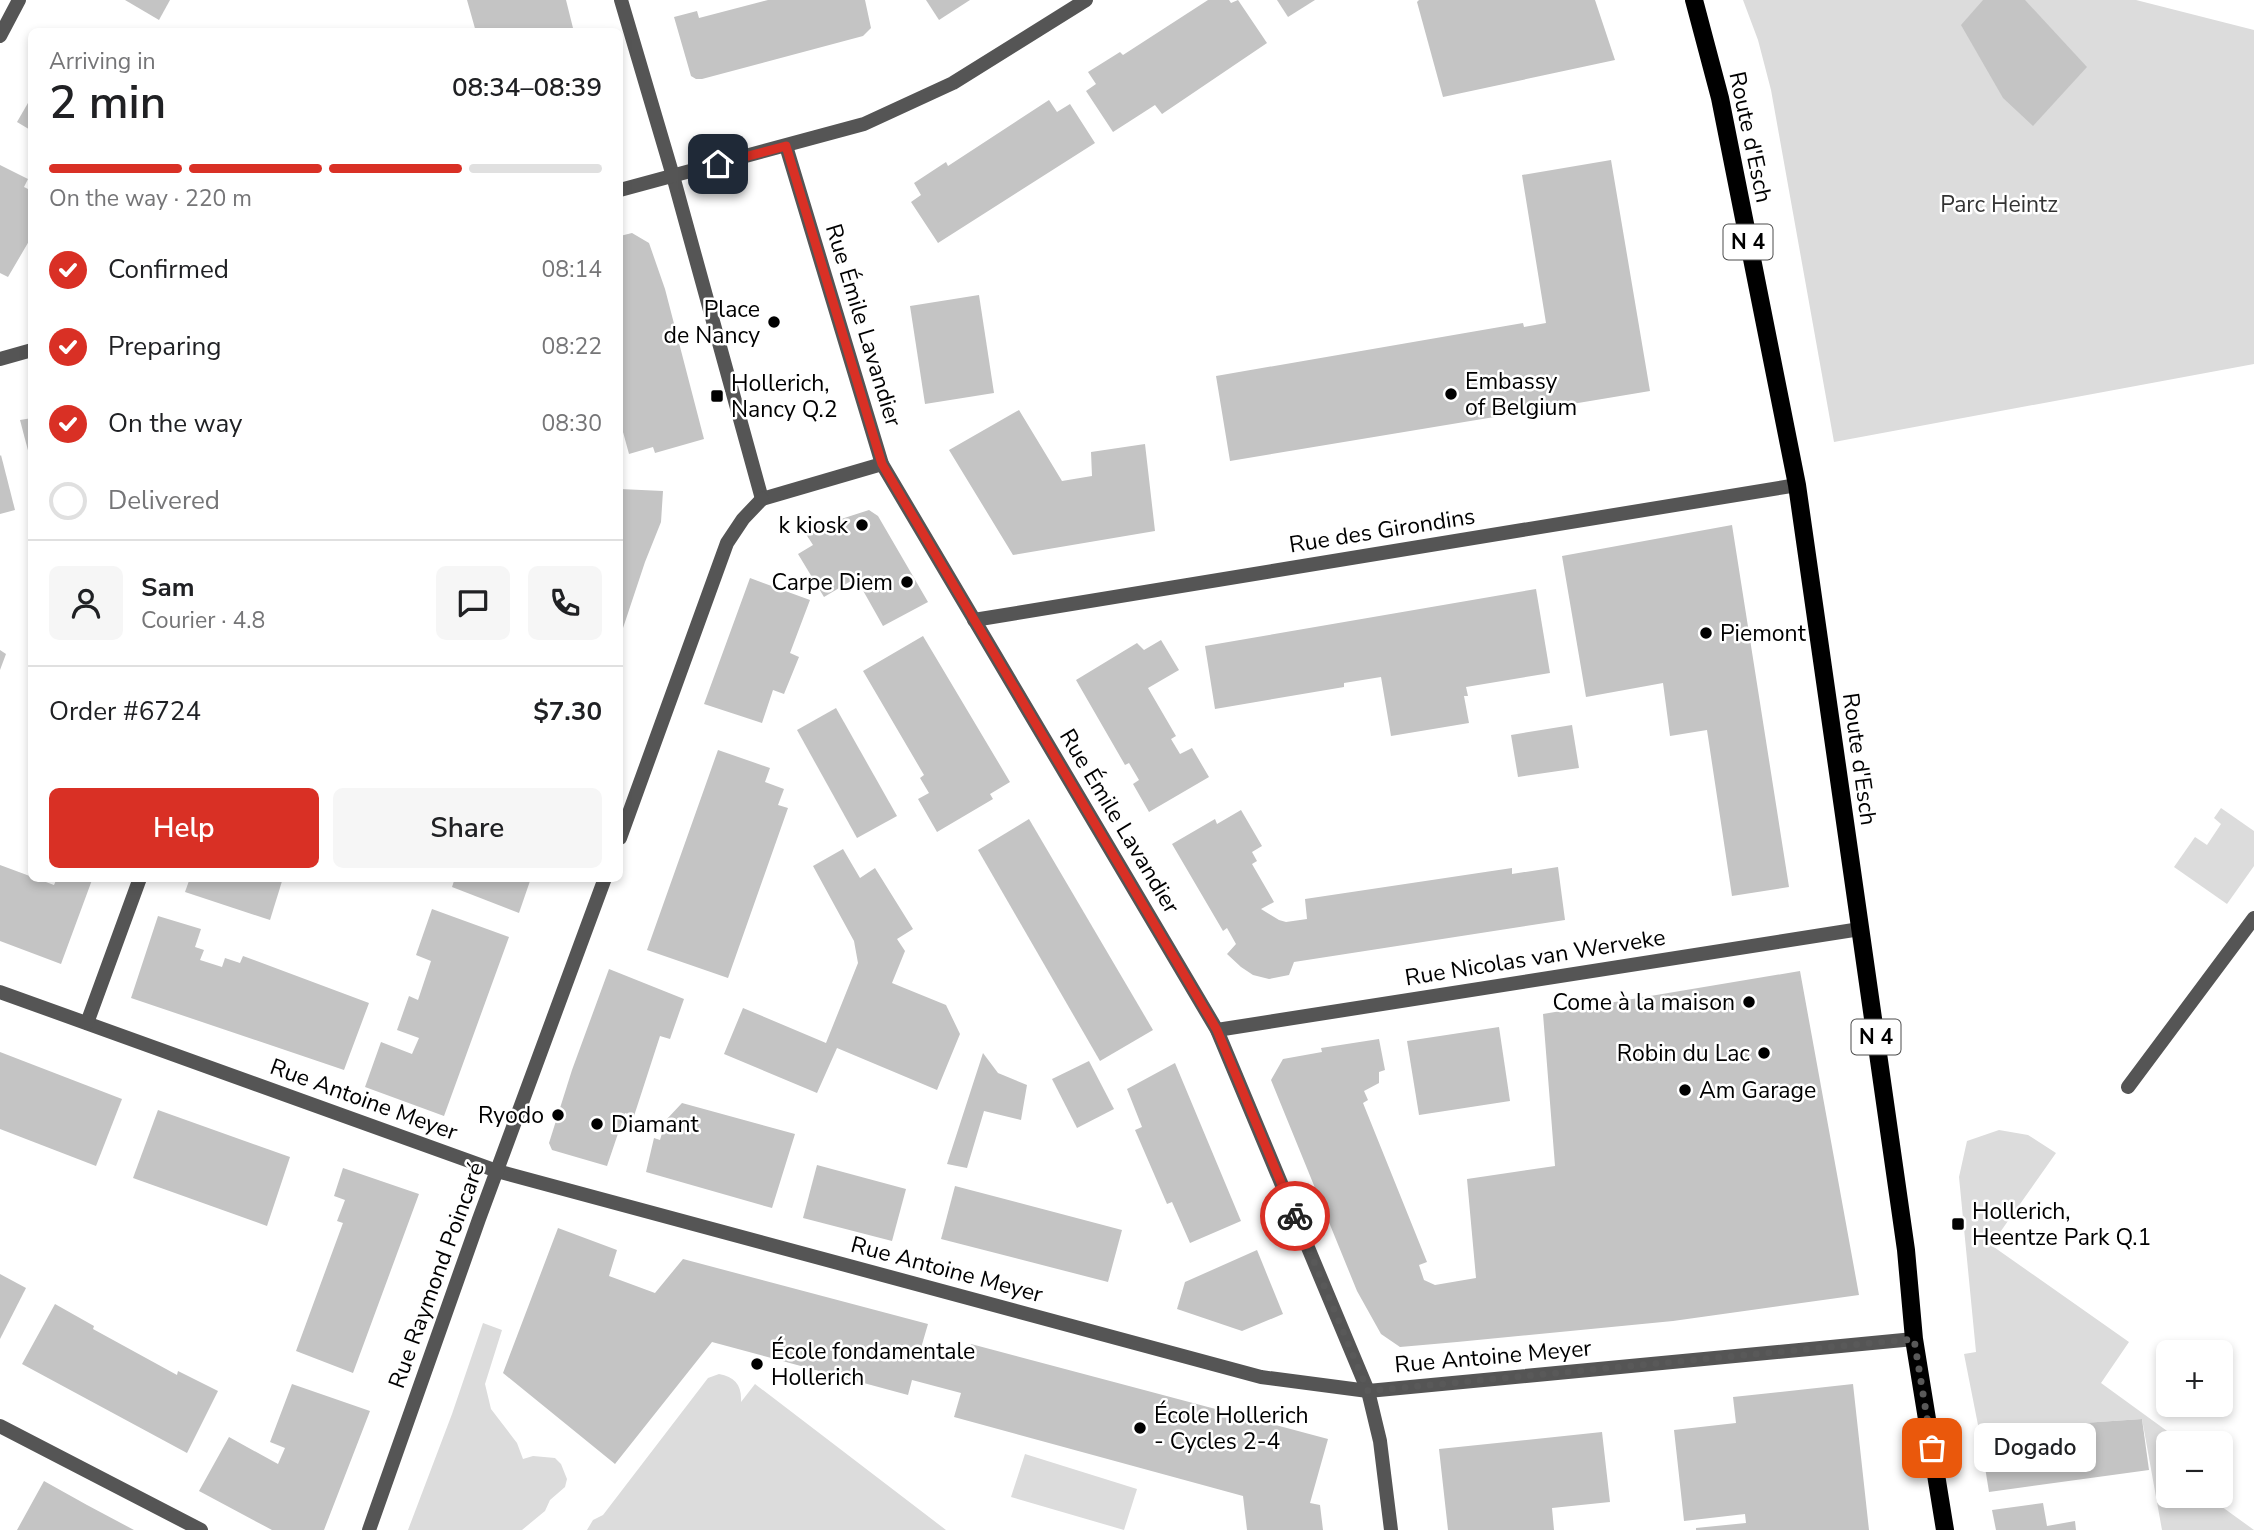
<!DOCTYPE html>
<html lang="en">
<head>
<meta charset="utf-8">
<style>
	body { margin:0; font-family:"Nunito Sans",sans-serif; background:#f6f6f6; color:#202124; height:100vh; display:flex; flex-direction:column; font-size:26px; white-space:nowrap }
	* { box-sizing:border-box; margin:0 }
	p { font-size:23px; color:#757577 }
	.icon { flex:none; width:38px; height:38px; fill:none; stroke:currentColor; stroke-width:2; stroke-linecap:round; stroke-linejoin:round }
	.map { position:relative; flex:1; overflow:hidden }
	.drawer { position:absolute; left:28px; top:28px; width:595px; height:854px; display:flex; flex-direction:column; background:#fff; border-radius:10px; box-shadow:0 4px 10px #0003 }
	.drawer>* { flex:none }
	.fabs { position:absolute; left:2156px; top:1340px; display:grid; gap:14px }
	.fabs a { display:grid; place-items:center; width:77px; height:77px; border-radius:10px; background:#fff; box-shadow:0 4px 10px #0003; font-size:35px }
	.pin { position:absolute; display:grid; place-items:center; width:60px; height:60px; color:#fff; margin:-30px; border-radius:14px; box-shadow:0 4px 10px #0006 }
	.courier { position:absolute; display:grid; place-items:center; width:70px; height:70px; margin:-35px; border:5px solid #d93025; border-radius:50%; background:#fff; color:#222; box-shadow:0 2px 9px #0007 }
	.bubble { position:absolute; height:49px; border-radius:10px; background:#fff; box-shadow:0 4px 10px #0003; font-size:23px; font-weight:600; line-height:49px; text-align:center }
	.head em { font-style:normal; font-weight:600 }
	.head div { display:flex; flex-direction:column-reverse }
	.head { display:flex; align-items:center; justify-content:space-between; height:119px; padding:0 21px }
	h1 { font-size:46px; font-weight:600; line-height:52px }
	.bar { display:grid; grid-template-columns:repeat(4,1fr); gap:10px 7px; align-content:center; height:84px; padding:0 21px }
	.bar i { height:9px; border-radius:5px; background:#e0e0e0 }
	.bar .on { background:#d93025 }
	.bar p { grid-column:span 4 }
	.line { display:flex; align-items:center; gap:18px; padding:0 21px; border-top:2px solid #e0e0e0 }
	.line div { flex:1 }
	.round { display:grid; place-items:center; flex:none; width:74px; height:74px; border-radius:10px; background:#f6f6f6 }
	ol { padding:0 21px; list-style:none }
	li { display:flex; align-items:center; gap:21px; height:77px }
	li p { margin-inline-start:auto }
	li .icon { padding:7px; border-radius:50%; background:#d93025; color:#fff; stroke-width:4 }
	li:last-child { color:#757577 }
	li i { width:38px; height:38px; border:4px solid #e0e0e0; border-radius:50% }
	.button { display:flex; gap:14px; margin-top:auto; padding:14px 21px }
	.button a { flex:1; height:80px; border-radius:10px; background:#d93025; color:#fff; font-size:28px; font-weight:600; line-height:80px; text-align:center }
	.button a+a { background:#f6f6f6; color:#202124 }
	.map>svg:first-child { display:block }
</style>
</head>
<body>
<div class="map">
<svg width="2254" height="1530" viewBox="0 0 2254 1530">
	<rect width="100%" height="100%" fill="#fff"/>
	<g fill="#dcdcdc">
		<polygon points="1743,0 2136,0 2254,30 2254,364 1834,442 1771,90 1758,40"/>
		<polygon points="2221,808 2254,831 2254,866 2227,904 2174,867 2195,837 2207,845 2221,824 2214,818"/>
		<polygon points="1999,1130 2028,1135 2056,1153 1991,1245 2129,1342 2101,1383 2185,1444 2168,1444 2168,1496 2207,1496 2254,1530 2162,1530 2142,1419 1979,1430 1964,1354 1976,1352 1959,1177 1967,1141"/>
		<polygon points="483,1323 502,1330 485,1384 491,1409 517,1443 523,1459 533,1456 555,1458 561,1464 567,1479 565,1487 550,1500 545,1511 522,1530 408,1530 452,1414"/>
		<path d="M719,1374C735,1377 742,1385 741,1402L755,1384L946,1530H587L593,1520L603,1515L708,1378Z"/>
		<polygon points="1025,1454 1137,1489 1124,1530 1011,1497"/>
	</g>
	<g fill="#c4c4c4">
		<polygon points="125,0 170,0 159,20"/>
		<polygon points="467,0 566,0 574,32 502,32 501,28 476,32"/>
		<polygon points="768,0 865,0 871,28 863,36 702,79 696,79 691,76 674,17 697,11 699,18"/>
		<polygon points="926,0 970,0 939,20"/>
		<polygon points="1208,0 1229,0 1231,3 1238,0 1267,43 1162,114 1155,105 1113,132 1086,91 1096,84 1088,72 1120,52 1123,55"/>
		<polygon points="1277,0 1315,0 1288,17"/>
		<polygon points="1419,0 1595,0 1615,60 1443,97 1417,2"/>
		<polygon points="1983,0 2025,0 2087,67 2033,126 2003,98 1961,25"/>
		<polygon points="32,96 32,131 17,122"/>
		<polygon points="1049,100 1057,112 1070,104 1095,143 938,243 911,202 921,195 914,183 946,162 948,166"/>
		<polygon points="1611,160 1650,391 1230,461 1216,376 1523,323 1524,327 1546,323 1522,175"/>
		<polygon points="0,165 28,179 24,187 32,191 32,236 8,277 0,273"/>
		<polygon points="632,233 649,243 665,289 704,439 655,453 653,447 629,454 620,421 620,236"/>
		<polygon points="979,295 994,393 925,404 910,306"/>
		<polygon points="1019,410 1062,481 1092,476 1091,452 1145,444 1155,531 1013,555 949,450"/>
		<polygon points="32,418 32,462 31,462 20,420"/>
		<polygon points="1,455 15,510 0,514 0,456"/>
		<polygon points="620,489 663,491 661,522 645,562 620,637"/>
		<polygon points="869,510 878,516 928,602 883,626 856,578 824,597 798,554 813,545 804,531"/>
		<polygon points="1732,525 1789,887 1732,896 1707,730 1670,736 1663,683 1586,697 1562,556"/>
		<polygon points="750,578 810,600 790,653 799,657 784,694 773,690 762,723 704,704"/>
		<polygon points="1536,589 1550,673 1466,687 1468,696 1464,696 1469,723 1391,736 1381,677 1344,683 1344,687 1215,709 1205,646"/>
		<polygon points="923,636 1010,782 990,794 993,799 937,832 918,799 929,793 920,778 924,775 863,671"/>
		<polygon points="1161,640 1179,670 1148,688 1176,736 1171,739 1180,754 1192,748 1209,777 1149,812 1133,784 1139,780 1129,763 1125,765 1076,680 1137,643 1144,650"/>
		<polygon points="0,650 6,654 0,670"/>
		<polygon points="836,708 897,816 857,838 797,730"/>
		<polygon points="1572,725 1579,768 1518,777 1511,735"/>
		<polygon points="718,750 770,768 765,782 784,789 778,805 788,808 728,978 647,950"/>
		<polygon points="1241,810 1262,846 1252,852 1257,861 1252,864 1274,902 1261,909 1279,920 1286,922 1307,919 1305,899 1512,868 1512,874 1558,867 1565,920 1294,962 1289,975 1269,979 1253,975 1241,967 1227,954 1236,944 1227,928 1223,931 1172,844 1215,819 1217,824"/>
		<polygon points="1029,819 1153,1030 1100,1061 978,850"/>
		<polygon points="843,849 860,878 875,868 913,929 897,939 905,951 892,983 946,1005 960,1034 937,1090 837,1048 817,1093 724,1054 743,1008 826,1043 858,963 854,941 813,866"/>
		<polygon points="0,865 54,885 57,878 92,880 61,964 0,941"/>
		<polygon points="190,878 283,878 270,920 185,892"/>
		<polygon points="455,878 531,878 519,913 452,887"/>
		<polygon points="432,909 509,937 444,1116 365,1087 381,1042 412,1054 419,1038 397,1030 409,996 418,1000 431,961 416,955"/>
		<polygon points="158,916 201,929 195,947 204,950 200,960 222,967 225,958 240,963 243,956 369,1003 344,1070 131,998"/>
		<polygon points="609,969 684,999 670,1039 660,1036 634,1116 625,1113 607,1166 552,1150 549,1143 572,1070"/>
		<polygon points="1800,971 1859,1295 1673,1321 1457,1342 1400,1347 1381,1334 1357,1291 1271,1080 1283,1059 1322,1052 1321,1048 1379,1039 1385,1070 1379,1072 1379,1083 1364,1091 1368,1100 1363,1103 1427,1262 1419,1265 1424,1280 1435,1285 1476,1278 1467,1179 1555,1166 1543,1014"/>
		<polygon points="1499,1027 1510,1101 1419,1115 1407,1041"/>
		<polygon points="0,1052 122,1099 96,1166 0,1129"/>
		<polygon points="983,1053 998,1073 1027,1085 1021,1120 984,1111 967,1168 947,1164"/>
		<polygon points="1089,1061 1114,1109 1077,1128 1052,1079"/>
		<polygon points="1175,1063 1241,1221 1190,1243 1172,1202 1167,1204 1135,1130 1142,1127 1127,1089"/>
		<polygon points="682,1103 795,1134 772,1208 646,1172 654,1138 660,1140 666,1120"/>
		<polygon points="158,1110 290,1157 267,1226 133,1178"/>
		<polygon points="817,1165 906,1189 892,1241 803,1218"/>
		<polygon points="343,1168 419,1194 353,1373 296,1351 343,1223 337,1221 345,1200 334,1196"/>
		<polygon points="955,1186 1122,1230 1108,1282 941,1239"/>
		<polygon points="558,1228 617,1250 609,1276 655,1293 683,1259 928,1324 921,1348 966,1360 971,1344 1328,1439 1310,1503 1320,1505 1323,1530 1247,1530 1243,1496 954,1417 961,1393 912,1380 908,1395 712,1342 615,1464 503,1373"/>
		<polygon points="1257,1250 1283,1314 1242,1331 1177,1309 1185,1282"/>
		<polygon points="0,1274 26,1288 0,1339"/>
		<polygon points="55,1304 94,1326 93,1329 177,1375 178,1371 218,1391 187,1453 22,1364"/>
		<polygon points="292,1384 370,1411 324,1530 272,1530 199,1491 229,1437 278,1464 285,1448 270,1442"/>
		<polygon points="1853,1384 1869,1530 1696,1530 1696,1528 1746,1523 1745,1514 1684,1521 1674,1430 1736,1423 1733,1397"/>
		<polygon points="2142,1419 2149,1470 1989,1492 1979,1430"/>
		<polygon points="1602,1432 1610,1502 1552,1508 1554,1530 1448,1530 1439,1449"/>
		<polygon points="44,1481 87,1505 134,1530 17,1530"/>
		<polygon points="2043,1503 2047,1526 2075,1521 2076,1530 1996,1530 1992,1510"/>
	</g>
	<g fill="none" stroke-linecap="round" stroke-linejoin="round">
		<polyline stroke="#555" stroke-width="14" points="2128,1087 2254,918"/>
		<g stroke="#555" stroke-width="14">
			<polyline points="621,0 673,176 762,499"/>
			<polyline points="0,36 19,0"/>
			<polyline points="786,146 882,464 1217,1030 1368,1391 1380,1441 1391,1530"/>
			<polyline points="620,190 864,124 953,83 1086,0"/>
			<polyline points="0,359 32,350"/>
			<polyline points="762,499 882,464"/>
			<polyline points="974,620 1797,485"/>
			<polyline points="620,838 727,543 743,519 762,499"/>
			<polyline points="0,992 497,1171 1261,1377 1368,1391 1914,1339"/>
			<polyline points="87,1023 140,878"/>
			<polyline points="1217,1030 1860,929"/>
			<polyline points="0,1426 201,1530"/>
			<polyline points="369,1530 479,1219 605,878"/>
		</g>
		<polyline stroke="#000" stroke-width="18" points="1694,0 1720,98 1797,485 1906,1250 1914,1339 1945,1530"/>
	</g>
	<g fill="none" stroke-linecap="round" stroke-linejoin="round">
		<polyline stroke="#595959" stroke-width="7" stroke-dasharray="0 12.6" points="1295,1216 1368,1391 1914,1339 1932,1448"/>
		<polyline stroke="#d93025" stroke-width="9" points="718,164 786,146 882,464 1217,1030 1295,1216"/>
	</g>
	<g fill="#000" stroke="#fff" stroke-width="2.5">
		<circle cx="774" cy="322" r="7"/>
		<circle cx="1451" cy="394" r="7"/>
		<rect x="710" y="389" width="14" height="14" rx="3.5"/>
		<circle cx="862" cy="525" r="7"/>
		<circle cx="907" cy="582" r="7"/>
		<circle cx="1706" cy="633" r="7"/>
		<circle cx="1749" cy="1002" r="7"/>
		<circle cx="1764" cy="1053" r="7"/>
		<circle cx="1685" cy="1090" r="7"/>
		<circle cx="558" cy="1115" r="7"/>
		<circle cx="597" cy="1124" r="7"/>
		<rect x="1951" y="1217" width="14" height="14" rx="3.5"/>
		<circle cx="757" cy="1364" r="7"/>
		<circle cx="1140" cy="1428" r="7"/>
	</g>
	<g text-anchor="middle" stroke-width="5" stroke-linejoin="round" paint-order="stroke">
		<g fill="#fff" stroke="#4c4c4c" stroke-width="2">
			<rect x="1723.5" y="224.5" width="49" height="35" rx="5"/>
			<rect x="1851.5" y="1019.5" width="49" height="35" rx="5"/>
		</g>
		<g font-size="21" font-weight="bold" fill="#000">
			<text x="1748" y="249">N 4</text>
			<text x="1876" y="1044">N 4</text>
		</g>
		<g font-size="23" fill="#000" stroke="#fff">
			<text transform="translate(1751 137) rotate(78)" y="8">Route d'Esch</text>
			<text transform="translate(864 325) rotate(73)" y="8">Rue Émile Lavandier</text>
			<text transform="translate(1382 530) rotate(-9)" y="8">Rue des Girondins</text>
			<text transform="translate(1860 759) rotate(82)" y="8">Route d'Esch</text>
			<text transform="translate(1120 821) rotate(59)" y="8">Rue Émile Lavandier</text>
			<text transform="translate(1535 957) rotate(-9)" y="8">Rue Nicolas van Werveke</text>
			<text transform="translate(364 1099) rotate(20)" y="8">Rue Antoine Meyer</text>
			<text transform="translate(947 1269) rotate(15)" y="8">Rue Antoine Meyer</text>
			<text transform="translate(436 1275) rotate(-70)" y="8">Rue Raymond Poincaré</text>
			<text transform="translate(1493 1356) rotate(-5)" y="8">Rue Antoine Meyer</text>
		</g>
		<g font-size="23" fill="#333" stroke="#fff">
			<text x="1999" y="212">Parc Heintz</text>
		</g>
		<g font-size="23" fill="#000" stroke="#fff" text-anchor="start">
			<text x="760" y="317" text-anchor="end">Place<tspan x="760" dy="26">de Nancy</tspan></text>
			<text x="1465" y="389">Embassy<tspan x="1465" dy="26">of Belgium</tspan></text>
			<text x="731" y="391">Hollerich,<tspan x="731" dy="26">Nancy Q.2</tspan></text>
			<text x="848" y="533" text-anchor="end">k kiosk</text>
			<text x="893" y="590" text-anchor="end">Carpe Diem</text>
			<text x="1720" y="641">Piemont</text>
			<text x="1735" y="1010" text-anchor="end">Come à la maison</text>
			<text x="1750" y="1061" text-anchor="end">Robin du Lac</text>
			<text x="1699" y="1098">Am Garage</text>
			<text x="544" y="1123" text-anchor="end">Ryodo</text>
			<text x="611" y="1132">Diamant</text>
			<text x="1972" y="1219">Hollerich,<tspan x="1972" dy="26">Heentze Park Q.1</tspan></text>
			<text x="771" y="1359">École fondamentale<tspan x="771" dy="26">Hollerich</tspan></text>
			<text x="1154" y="1423">École Hollerich<tspan x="1154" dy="26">- Cycles 2-4</tspan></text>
		</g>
	</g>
</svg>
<div class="fabs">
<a>+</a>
<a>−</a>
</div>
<div class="pin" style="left:1932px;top:1448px;background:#ea580c"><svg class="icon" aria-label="bag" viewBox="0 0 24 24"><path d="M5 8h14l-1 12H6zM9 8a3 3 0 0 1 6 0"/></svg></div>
<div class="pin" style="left:718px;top:164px;background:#1f2937"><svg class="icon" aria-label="home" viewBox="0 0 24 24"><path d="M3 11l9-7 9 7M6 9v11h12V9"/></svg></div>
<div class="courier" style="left:1295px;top:1216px"><svg class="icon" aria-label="bike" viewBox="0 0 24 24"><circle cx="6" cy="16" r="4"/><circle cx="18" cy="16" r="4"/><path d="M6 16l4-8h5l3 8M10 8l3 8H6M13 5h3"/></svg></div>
<div class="bubble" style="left:1974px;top:1423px;width:122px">Dogado</div>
<section class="drawer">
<div class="head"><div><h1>2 min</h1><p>Arriving in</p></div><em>08:34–08:39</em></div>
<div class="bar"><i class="on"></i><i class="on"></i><i class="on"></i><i></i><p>On the way · 220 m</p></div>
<ol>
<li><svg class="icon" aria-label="check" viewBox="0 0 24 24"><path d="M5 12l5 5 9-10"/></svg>Confirmed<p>08:14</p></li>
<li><svg class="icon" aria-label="check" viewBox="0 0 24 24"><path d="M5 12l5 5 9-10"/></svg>Preparing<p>08:22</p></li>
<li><svg class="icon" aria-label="check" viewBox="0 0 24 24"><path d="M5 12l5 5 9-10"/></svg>On the way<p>08:30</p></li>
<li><i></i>Delivered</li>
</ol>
<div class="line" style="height:126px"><a class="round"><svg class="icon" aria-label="person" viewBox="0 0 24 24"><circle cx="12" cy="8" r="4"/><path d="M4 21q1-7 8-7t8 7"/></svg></a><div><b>Sam</b><p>Courier · 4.8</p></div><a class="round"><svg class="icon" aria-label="chat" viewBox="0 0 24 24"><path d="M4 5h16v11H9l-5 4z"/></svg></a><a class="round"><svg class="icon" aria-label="phone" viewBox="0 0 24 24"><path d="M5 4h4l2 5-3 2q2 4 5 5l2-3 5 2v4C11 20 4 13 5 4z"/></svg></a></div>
<div class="line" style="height:91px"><div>Order #6724</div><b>$7.30</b></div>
<div class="button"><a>Help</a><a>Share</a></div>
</section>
</div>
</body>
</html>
